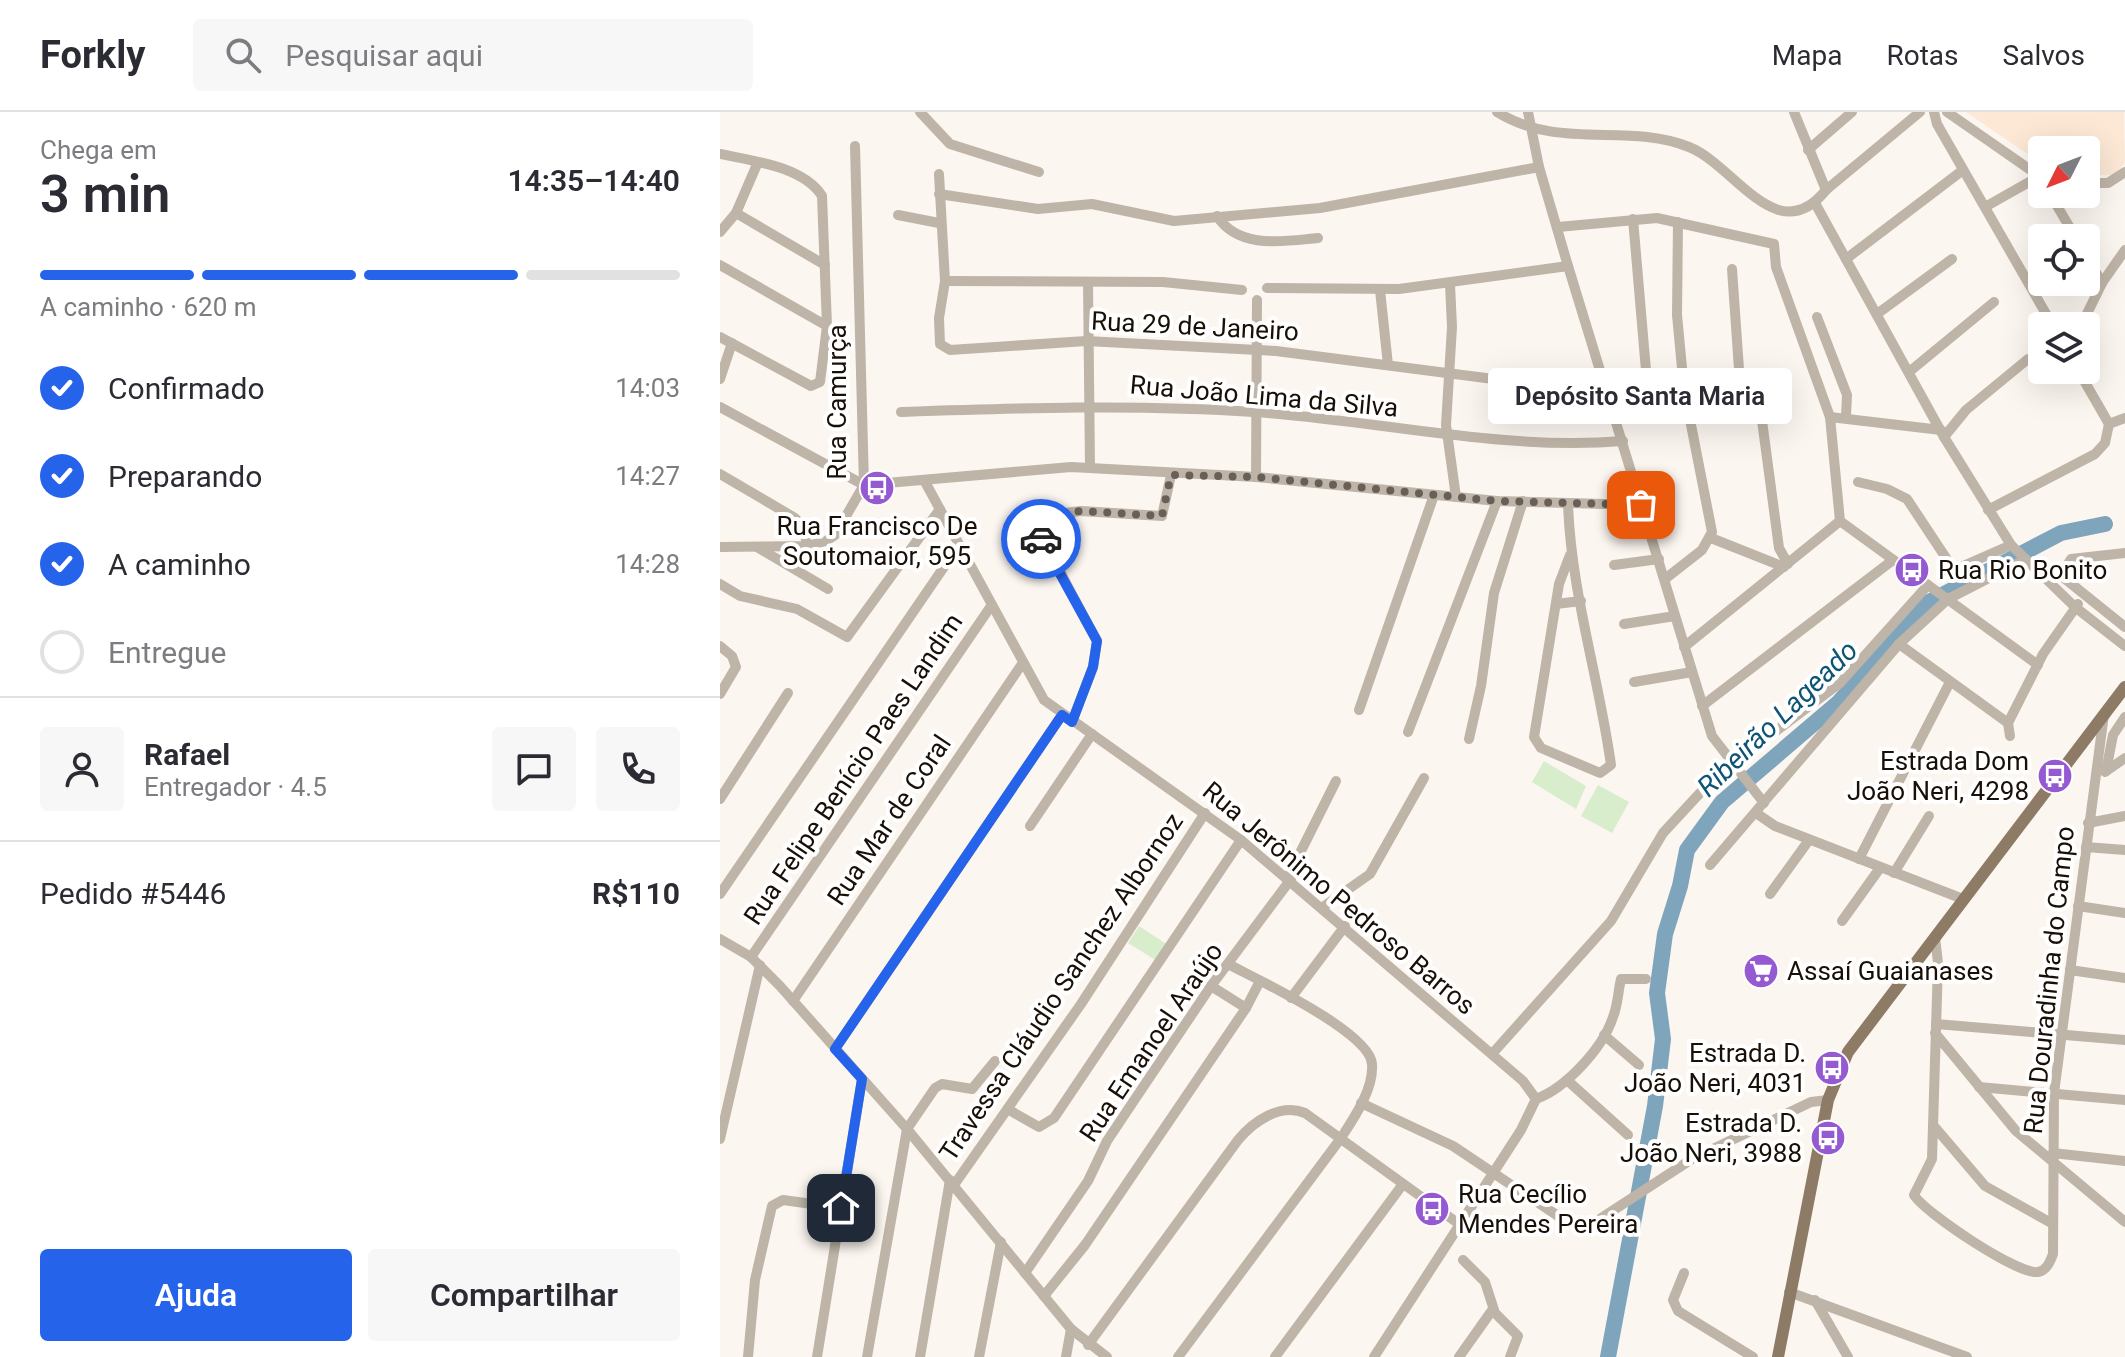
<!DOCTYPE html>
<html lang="pt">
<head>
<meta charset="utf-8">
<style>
	body { margin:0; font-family:Roboto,sans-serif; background:#f7f7f7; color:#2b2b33; height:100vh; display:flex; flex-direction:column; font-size:30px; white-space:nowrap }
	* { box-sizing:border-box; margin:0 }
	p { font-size:26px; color:#7c7c81 }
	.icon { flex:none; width:44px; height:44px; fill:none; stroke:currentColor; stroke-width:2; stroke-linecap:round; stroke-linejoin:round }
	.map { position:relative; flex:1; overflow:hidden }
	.details { display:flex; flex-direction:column; background:#fff; width:720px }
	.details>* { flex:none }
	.needle { width:52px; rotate:228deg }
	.controls { position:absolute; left:1308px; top:24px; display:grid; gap:16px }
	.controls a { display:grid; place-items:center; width:72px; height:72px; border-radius:8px; background:#fff; box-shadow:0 8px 32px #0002; font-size:40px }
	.pin { position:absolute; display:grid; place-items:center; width:68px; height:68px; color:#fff; margin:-34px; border-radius:16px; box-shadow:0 4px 12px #0006 }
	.courier { position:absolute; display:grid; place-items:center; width:80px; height:80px; margin:-40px; border:6px solid #2563eb; border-radius:50%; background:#fff; color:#222; box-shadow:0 2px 10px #0007 }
	.bubble { position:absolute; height:56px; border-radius:8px; background:#fff; box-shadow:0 8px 32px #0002; font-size:26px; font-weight:600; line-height:56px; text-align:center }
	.summary em { font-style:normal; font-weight:600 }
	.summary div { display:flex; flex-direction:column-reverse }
	.summary { display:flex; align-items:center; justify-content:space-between; height:136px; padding:0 40px }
	h1 { font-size:52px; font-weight:600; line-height:60px }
	.bar { display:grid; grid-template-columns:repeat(4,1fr); gap:12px 8px; align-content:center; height:96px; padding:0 40px }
	.bar i { height:10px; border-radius:6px; background:#e1e1e2 }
	.bar .on { background:#2563eb }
	.bar p { grid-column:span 4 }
	.line { display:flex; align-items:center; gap:20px; padding:0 40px; border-top:2px solid #e1e1e2 }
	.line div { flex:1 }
	.round { display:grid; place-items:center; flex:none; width:84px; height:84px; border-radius:8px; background:#f7f7f7 }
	ol { padding:0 40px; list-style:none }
	li { display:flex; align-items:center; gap:24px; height:88px }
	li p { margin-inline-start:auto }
	li .icon { padding:8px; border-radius:50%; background:#2563eb; color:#fff; stroke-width:4 }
	li:last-child { color:#7c7c81 }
	li i { width:44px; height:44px; border:4px solid #e1e1e2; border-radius:50% }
	.action { display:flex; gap:16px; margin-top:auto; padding:16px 40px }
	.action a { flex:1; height:92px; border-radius:8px; background:#2563eb; color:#fff; font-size:32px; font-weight:600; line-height:92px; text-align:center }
	.action a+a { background:#f7f7f7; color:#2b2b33 }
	header { display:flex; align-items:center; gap:48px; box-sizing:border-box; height:112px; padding:0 40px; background:#fff; border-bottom:2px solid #e1e1e2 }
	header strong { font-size:38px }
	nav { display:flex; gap:44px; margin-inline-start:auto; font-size:28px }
	.search { width:560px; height:72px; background:#f7f7f7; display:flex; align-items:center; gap:20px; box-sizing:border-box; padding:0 28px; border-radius:8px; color:#7c7c81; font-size:30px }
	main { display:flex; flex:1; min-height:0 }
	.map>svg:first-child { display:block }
</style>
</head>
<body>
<header>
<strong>Forkly</strong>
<div class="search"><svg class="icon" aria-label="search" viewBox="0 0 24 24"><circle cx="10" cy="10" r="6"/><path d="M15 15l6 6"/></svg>Pesquisar aqui</div>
<nav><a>Mapa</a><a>Rotas</a><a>Salvos</a></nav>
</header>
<main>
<section class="details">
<div class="summary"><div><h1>3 min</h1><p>Chega em</p></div><em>14:35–14:40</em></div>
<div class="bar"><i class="on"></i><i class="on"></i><i class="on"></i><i></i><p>A caminho · 620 m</p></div>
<ol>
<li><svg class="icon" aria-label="check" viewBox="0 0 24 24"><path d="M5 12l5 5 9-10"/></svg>Confirmado<p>14:03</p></li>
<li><svg class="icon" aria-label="check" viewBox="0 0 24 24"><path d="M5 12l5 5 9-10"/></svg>Preparando<p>14:27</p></li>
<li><svg class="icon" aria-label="check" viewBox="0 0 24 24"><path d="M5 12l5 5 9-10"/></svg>A caminho<p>14:28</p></li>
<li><i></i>Entregue</li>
</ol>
<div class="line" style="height:144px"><a class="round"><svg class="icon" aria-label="person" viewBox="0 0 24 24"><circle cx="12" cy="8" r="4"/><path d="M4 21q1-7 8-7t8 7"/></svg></a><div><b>Rafael</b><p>Entregador · 4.5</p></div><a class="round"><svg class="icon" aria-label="chat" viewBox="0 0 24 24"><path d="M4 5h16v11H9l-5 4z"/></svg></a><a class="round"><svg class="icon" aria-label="phone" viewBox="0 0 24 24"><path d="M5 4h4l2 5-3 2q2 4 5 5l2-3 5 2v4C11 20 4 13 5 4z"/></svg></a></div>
<div class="line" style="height:104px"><div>Pedido #5446</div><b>R$110</b></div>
<div class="action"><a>Ajuda</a><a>Compartilhar</a></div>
</section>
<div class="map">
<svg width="1405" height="1245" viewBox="0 0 1405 1245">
	<rect width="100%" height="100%" fill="#fcf6f1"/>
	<polygon fill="#fce8d5" points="1246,0 1404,0 1405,51 1393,63 1366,63 1366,38 1322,38 1322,52"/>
	<g fill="#d8edcb">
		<polygon points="824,649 866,674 856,697 812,670"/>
		<polygon points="878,673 909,690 892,721 861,704"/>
		<polygon points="419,814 448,833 437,849 408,831"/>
	</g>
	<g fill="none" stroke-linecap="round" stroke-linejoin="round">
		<polyline stroke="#7fa5bd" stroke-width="16" points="888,1245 935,994 943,927 937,881 945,822 960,774 967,738 1002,690 1119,590 1205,492 1341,421 1385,412"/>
		<g stroke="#beb4a7" stroke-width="10">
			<polyline points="200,0 230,32 319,60"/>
			<path d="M777,0C840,39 907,10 969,35C1015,53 1057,139 1106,78L1200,0"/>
			<polyline points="808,0 819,55 848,154 992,624 1044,691"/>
			<polyline points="1074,0 1106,78"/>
			<polyline points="1214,0 1217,12 1333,214"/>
			<polyline points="1227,0 1322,66"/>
			<polyline points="1088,38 1132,0"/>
			<path d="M0,42C32,49 83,54 102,84L107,214L100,270L91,274L0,225"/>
			<polyline points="219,62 225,169 219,206 220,232 230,238 366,229 556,239 789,269 883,268"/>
			<polyline points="1366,71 1388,71 1405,60"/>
			<polyline points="219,82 318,97 372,92 454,109 600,96 819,55"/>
			<polyline points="1330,82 1356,126"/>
			<polyline points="1095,91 1224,325 1291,433 1355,495 1405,534"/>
			<polyline points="1265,95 1318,65"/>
			<polyline points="16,101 105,153"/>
			<polyline points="178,103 219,111"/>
			<path d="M497,104C519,138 564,129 598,126"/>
			<polyline points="913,107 927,270"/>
			<polyline points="838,115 937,106 1054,132 1056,155 1110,305 1120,409 1318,553"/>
			<polyline points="0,120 16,101 38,50"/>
			<polyline points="1366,143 1382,171"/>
			<polyline points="1126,147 1243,58"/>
			<polyline points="0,153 107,214"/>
			<polyline points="1012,157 1021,286"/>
			<polyline points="225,169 443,170 522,178"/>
			<polyline points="368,170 370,356"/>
			<polyline points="730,172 732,215 726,313 736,385"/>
			<polyline points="547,176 679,177 848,154"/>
			<polyline points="660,178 668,253"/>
			<polyline points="1157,202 1232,147"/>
			<polyline points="1097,205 1127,283 1126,304"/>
			<polyline points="1361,214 1382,171 1405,138"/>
			<polyline points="1358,258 1389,312"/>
			<polyline points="1189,260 1274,190"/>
			<polyline points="882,265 1035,290 1041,301 1059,436 1068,452"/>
			<polyline points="0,267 12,231"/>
			<polyline points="0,295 144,373 351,355 536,365 777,389 921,393"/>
			<path d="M181,300C299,296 416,292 534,300C657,308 780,339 903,329"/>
			<polyline points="1110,305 1221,318"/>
			<polyline points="1224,325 1246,298 1308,247"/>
			<polyline points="0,362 75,406 84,417 87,434"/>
			<polyline points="536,365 537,188"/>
			<polyline points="204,368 324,588 521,728 803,969 816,987"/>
			<polyline points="1138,370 1167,377 1187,387 1234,458 1291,433"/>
			<path d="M848,392C851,480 879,566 891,653L880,661L821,636L814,625L839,472L850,443"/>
			<polyline points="1268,398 1375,342 1385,331 1389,312 1405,306"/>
			<polyline points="991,426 1064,455"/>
			<polyline points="0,435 87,434 106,429 115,423 144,373 135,34"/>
			<polyline points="37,435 108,477"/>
			<polyline points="1405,441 1351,447 1343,460 1344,466 1405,515"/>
			<polyline points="894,453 939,447"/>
			<polyline points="945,467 982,438 992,420 964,277 957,203 958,110"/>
			<polyline points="0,472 20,484 77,497 127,525 220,397"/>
			<polyline points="836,492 861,489"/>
			<polyline points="904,512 955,504"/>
			<polyline points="1179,532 1288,611 1290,624"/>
			<polyline points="0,534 12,544 16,555 0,582"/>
			<polyline points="964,535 1120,409"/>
			<polyline points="914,570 972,560"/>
			<polyline points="982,594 1173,448"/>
			<polyline points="639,598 714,383"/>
			<polyline points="352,610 373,555 377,529 311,405 361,399 442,404 451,363"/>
			<polyline points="1288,611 1323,542 1358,492"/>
			<polyline points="688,620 777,389"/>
			<polyline points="749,627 761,574 774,481 803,389"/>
			<polyline points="1386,659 1393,623 1405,605"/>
			<polyline points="1385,660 1405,646"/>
			<polyline points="0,687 68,581"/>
			<polyline points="1036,701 1055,714 1243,787"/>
			<polyline points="1368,711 1405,704"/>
			<polyline points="310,714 372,622"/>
			<polyline points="1366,735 1405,738"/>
			<polyline points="1139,747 1230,570"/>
			<polyline points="990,753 1179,532 1228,487 1304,448"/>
			<polyline points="1174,761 1209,704"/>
			<polyline points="568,765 616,669"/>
			<polyline points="0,782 239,433"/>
			<polyline points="1050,782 1089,728"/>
			<polyline points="1358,794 1405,801"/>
			<polyline points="603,795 650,762 704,666"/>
			<polyline points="1122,809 1160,756"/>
			<path d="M1215,825L1218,851L1212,1047L1194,1083C1205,1101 1298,1163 1318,1160C1327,1158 1330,1150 1333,1142L1334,981L1384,602"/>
			<polyline points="0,827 31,845 60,874 187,1017 351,1217 387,1245"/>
			<polyline points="31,845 271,494"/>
			<polyline points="1350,858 1405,866"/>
			<polyline points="571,886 625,814"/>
			<polyline points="73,889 302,552"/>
			<polyline points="526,896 540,869"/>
			<polyline points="1216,912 1405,928"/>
			<polyline points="1215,921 1296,1019 1405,1110"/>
			<polyline points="884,923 919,953"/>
			<polyline points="115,937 342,603"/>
			<polyline points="772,942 891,809 943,721 980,681 1012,652 1120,571 1208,473"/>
			<polyline points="848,969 908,1023"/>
			<polyline points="1259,975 1405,988"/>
			<path d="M816,987C846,976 883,936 893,905C898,893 898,879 901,867H926"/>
			<polyline points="641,991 733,1034 850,1112 866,1116 972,1047 1091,990 1108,988"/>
			<polyline points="289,998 319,1015 334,1006 521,728"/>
			<polyline points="1213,1013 1265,1074 1333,1112"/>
			<polyline points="0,1027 40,853"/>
			<polyline points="1333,1041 1405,1049"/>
			<polyline points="234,1073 361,892 485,701"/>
			<polyline points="743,1148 765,1170 775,1201 798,1224 790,1245"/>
			<polyline points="305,1161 368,1069 387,1029 413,990 491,874 571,767"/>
			<polyline points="964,1161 953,1188 958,1199 1033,1245"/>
			<polyline points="1069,1180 1247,1245"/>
			<polyline points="324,1184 365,1133 526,896 491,874"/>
			<polyline points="1095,1188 1128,1245"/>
			<path d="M368,1233L518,1028C534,1009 560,991 585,1001L739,1112"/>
			<polyline points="28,1245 35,1168 52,1094 63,1088 121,1096"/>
			<polyline points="97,1245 142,967"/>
			<polyline points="147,1245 187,1017 215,976 222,972 252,977 275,949"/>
			<polyline points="200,1245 230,1068"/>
			<polyline points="259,1245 281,1130"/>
			<polyline points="346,1245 351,1217"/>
			<path d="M458,1245L621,1026C634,1006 654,977 652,952C650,920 536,867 508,852"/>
			<polyline points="555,1245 683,1072"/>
			<polyline points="654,1245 801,1018 816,987"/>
			<polyline points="739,1245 773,1197"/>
		</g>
		<polyline stroke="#8d7b65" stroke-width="12" points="1058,1245 1108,988 1128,940 1405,575"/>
	</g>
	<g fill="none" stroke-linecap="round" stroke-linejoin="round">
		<polyline stroke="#686058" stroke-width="8" stroke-dasharray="0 14.4" points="321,427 311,409 314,403 361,399 442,404 451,363 536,365 777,389 921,393"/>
		<polyline stroke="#2563eb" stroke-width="10" points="121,1096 142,967 115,937 342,603 352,610 373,555 377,529 321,427"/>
	</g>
	<defs>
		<symbol id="bus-disc" viewBox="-11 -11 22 22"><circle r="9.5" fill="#955ad2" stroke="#fff"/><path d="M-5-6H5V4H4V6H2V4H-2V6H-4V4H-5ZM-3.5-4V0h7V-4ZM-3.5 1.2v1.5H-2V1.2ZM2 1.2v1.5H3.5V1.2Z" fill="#fff"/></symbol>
		<symbol id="supermarket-disc" viewBox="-11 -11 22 22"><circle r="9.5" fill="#955ad2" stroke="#fff"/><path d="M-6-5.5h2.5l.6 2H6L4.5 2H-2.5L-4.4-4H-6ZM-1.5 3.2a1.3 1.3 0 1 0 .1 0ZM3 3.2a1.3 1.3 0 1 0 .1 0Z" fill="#fff"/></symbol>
	</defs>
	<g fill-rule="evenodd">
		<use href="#bus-disc" x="137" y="356" width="40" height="40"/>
		<use href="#bus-disc" x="1172" y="438" width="40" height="40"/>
		<use href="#bus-disc" x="1315" y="644" width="40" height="40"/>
		<use href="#supermarket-disc" x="1021" y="839" width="40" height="40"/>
		<use href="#bus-disc" x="1092" y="936" width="40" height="40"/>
		<use href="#bus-disc" x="1088" y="1006" width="40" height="40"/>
		<use href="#bus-disc" x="692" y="1077" width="40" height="40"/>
	</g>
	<g text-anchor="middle" stroke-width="8" stroke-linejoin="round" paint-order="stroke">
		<g font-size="26" fill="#180f06" stroke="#fff">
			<text transform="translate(475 214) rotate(3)" y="9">Rua 29 de Janeiro</text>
			<text transform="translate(544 284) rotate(5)" y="9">Rua João Lima da Silva</text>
			<text transform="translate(117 290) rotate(-90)" y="9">Rua Camurça</text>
			<text transform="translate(133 657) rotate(-56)" y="9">Rua Felipe Benício Paes Landim</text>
			<text transform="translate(169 708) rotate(-56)" y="9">Rua Mar de Coral</text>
			<text transform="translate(619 786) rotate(40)" y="9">Rua Jerônimo Pedroso Barros</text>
			<text transform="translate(1329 868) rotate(-84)" y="9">Rua Douradinha do Campo</text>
			<text transform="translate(341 875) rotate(-56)" y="9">Travessa Cláudio Sanchez Albornoz</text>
			<text transform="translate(431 930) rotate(-56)" y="9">Rua Emanoel Araújo</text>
		</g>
		<g font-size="26" fill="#180f06" stroke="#fff" text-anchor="start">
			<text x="157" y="423" text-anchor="middle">Rua Francisco De<tspan x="157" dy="30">Soutomaior, 595</tspan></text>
			<text x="1218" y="467">Rua Rio Bonito</text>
			<text x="1309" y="658" text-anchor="end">Estrada Dom<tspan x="1309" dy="30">João Neri, 4298</tspan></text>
			<text x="1067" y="868">Assaí Guaianases</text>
			<text x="1086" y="950" text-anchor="end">Estrada D.<tspan x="1086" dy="30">João Neri, 4031</tspan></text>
			<text x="1082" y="1020" text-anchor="end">Estrada D.<tspan x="1082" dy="30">João Neri, 3988</tspan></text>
			<text x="738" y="1091">Rua Cecílio<tspan x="738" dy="30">Mendes Pereira</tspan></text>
		</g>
		<g font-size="28" font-style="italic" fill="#0e5475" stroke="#fff">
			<text transform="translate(1057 606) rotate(-44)" y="10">Ribeirão Lageado</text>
		</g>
	</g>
</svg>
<div class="controls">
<a><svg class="needle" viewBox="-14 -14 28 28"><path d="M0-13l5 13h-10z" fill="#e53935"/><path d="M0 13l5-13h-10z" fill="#7c7c81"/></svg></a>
<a><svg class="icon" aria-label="locate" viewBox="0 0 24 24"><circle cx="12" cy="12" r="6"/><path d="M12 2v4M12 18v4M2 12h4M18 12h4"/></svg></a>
<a><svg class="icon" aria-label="layers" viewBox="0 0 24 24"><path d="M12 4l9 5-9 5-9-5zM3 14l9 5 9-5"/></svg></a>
</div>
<div class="pin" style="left:921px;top:393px;background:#ea580c"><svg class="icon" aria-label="bag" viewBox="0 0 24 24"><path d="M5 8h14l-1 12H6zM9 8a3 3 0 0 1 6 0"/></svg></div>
<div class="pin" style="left:121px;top:1096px;background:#1f2937"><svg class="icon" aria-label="home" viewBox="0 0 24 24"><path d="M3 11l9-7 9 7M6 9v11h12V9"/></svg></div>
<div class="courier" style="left:321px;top:427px"><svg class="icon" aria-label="car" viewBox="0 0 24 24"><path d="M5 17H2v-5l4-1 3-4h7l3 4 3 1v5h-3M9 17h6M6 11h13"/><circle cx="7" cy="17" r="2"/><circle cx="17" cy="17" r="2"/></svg></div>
<div class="bubble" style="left:768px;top:256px;width:304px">Depósito Santa Maria</div>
</div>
</main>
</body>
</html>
